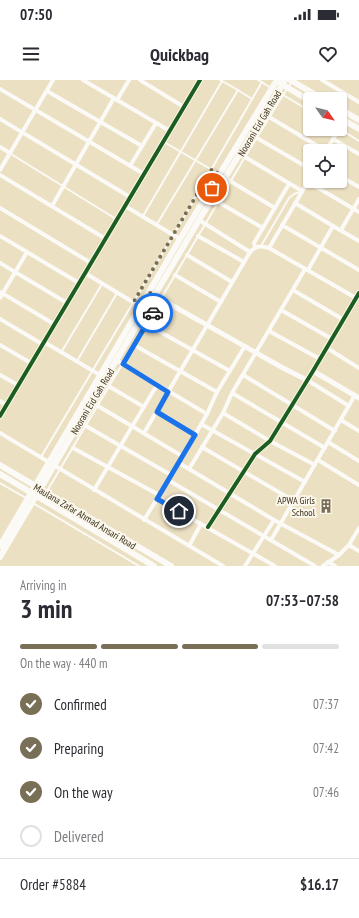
<!DOCTYPE html>
<html lang="en">
<head>
<meta charset="utf-8">
<style>
	body { margin:0; font-family:"PT Sans Narrow",sans-serif; background:#f2f2f3; color:#2b2b33; height:100vh; display:flex; flex-direction:column; font-size:15px; white-space:nowrap }
	* { box-sizing:border-box; margin:0 }
	p { font-size:13px; color:#7c7c81 }
	.icon { flex:none; width:22px; height:22px; fill:none; stroke:currentColor; stroke-width:2; stroke-linecap:round; stroke-linejoin:round }
	.map { position:relative; height:486px; overflow:hidden }
	.panel { display:flex; flex-direction:column; background:#fff; flex:1 }
	.panel>* { flex:none }
	.needle { width:26px; rotate:124deg }
	.fabs { position:absolute; left:303px; top:12px; display:grid; gap:8px }
	.fabs a { display:grid; place-items:center; width:44px; height:44px; border-radius:4px; background:#fff; box-shadow:0 1px 3px #0004; font-size:20px }
	.pin { position:absolute; display:grid; place-items:center; width:34px; height:34px; color:#fff; margin:-17px; border:2px solid #fff; border-radius:50%; box-shadow:0 1px 4px #0007 }
	.courier { position:absolute; display:grid; place-items:center; width:40px; height:40px; margin:-20px; border:3px solid #1a73e8; border-radius:50%; background:#fff; color:#222; box-shadow:0 1px 5px #0007 }
	.overview em { font-style:normal; font-weight:700 }
	.overview div { display:flex; flex-direction:column-reverse }
	.overview { display:flex; align-items:center; justify-content:space-between; height:68px; padding:0 20px }
	h1 { font-size:26px; font-weight:700; line-height:30px }
	.bar { display:grid; grid-template-columns:repeat(4,1fr); gap:6px 4px; align-content:center; height:48px; padding:0 20px }
	.bar i { height:5px; border-radius:3px; background:#e1e1e2 }
	.bar .active { background:#796f56 }
	.bar p { grid-column:span 4 }
	.line { display:flex; align-items:center; gap:10px; padding:0 20px; border-top:1px solid #e1e1e2 }
	.line div { flex:1 }
	ol { padding:0 20px; list-style:none }
	li { display:flex; align-items:center; gap:12px; height:44px }
	li p { margin-inline-start:auto }
	li .icon { padding:4px; border-radius:50%; background:#796f56; color:#fff; stroke-width:4 }
	li:last-child { color:#7c7c81 }
	li i { width:22px; height:22px; border:2px solid #e1e1e2; border-radius:50% }
	.status { display:flex; justify-content:space-between; align-items:center; height:28px; padding:0 20px; background:#fff; direction:ltr }
	.status svg { height:11px; fill:currentColor }
	header { display:flex; justify-content:space-between; align-items:center; height:52px; padding:0 20px; background:#fff; font-size:18px; font-weight:700 }
	.map>svg:first-child { display:block }
</style>
</head>
<body>
<div class="status"><b>07:50</b><svg viewBox="0 0 49 12"><path d="M0 12V9h3v3zM5 12V6h3v6zM10 12V3h3v9zM15 12V0h3v12zM26 1h20v11H26zM47 4h2v5h-2z"/></svg></div>
<header><svg class="icon" aria-label="menu" viewBox="0 0 24 24"><path d="M4 6h16M4 12h16M4 18h16"/></svg>Quickbag<svg class="icon" aria-label="heart" viewBox="0 0 24 24"><path d="M12 20l-8-8c-3-5 5-10 8-4 3-6 11-1 8 4z"/></svg></header>
<div class="map">
<svg width="359" height="486" viewBox="0 0 359 486">
	<rect width="100%" height="100%" fill="#ece0c2"/>
	<g fill="none" stroke-linecap="round" stroke-linejoin="round">
		<g stroke="#fcfaf6" stroke-width="2">
			<polyline points="258,0 271,8"/>
			<polyline points="238,10 252,19"/>
			<polyline points="278,12 310,31"/>
			<polyline points="340,49 359,61"/>
			<polyline points="164,62 219,94"/>
			<polyline points="11,74 116,139"/>
			<polyline points="143,136 222,1"/>
			<polyline points="157,144 238,10 220,0"/>
			<polyline points="261,166 289,118 294,114 300,112"/>
			<polyline points="62,271 102,204"/>
			<polyline points="77,281 117,213"/>
			<polyline points="41,377 174,154 262,2"/>
			<polyline points="0,403 26,418"/>
			<polyline points="47,411 245,77 283,15 291,3"/>
			<polyline points="33,423 139,486"/>
		</g>
		<g stroke="#fcfaf6" stroke-width="4">
			<polyline points="83,0 170,51"/>
			<polyline points="140,0 184,27"/>
			<polyline points="322,0 359,22"/>
			<polyline points="0,9 144,94"/>
			<polyline points="47,11 142,66"/>
			<polyline points="117,20 129,0"/>
			<polyline points="269,37 326,71"/>
			<polyline points="0,39 130,117"/>
			<polyline points="257,58 310,89"/>
			<polyline points="333,59 359,74"/>
			<polyline points="0,67 10,73"/>
			<polyline points="326,71 339,49"/>
			<polyline points="240,74 302,111"/>
			<polyline points="130,86 156,43"/>
			<polyline points="0,90 53,0"/>
			<polyline points="0,95 106,159"/>
			<polyline points="340,96 359,107"/>
			<polyline points="225,98 275,128"/>
			<polyline points="308,102 359,132"/>
			<polyline points="218,122 263,148"/>
			<polyline points="295,123 333,146"/>
			<polyline points="52,126 114,18"/>
			<polyline points="125,126 180,159"/>
			<polyline points="0,128 91,183"/>
			<path d="M199,140L250,172C257,165 261,166 269,168L356,218"/>
			<polyline points="282,145 359,190"/>
			<polyline points="341,150 359,119"/>
			<polyline points="0,156 79,203"/>
			<polyline points="198,156 244,182"/>
			<polyline points="255,167 254,163 289,104"/>
			<polyline points="269,168 310,98"/>
			<polyline points="187,175 232,202"/>
			<polyline points="0,183 67,223"/>
			<polyline points="308,190 333,146 359,161"/>
			<polyline points="85,193 141,227"/>
			<polyline points="175,195 221,222"/>
			<polyline points="293,210 344,240"/>
			<polyline points="0,212 54,244"/>
			<polyline points="0,218 27,172"/>
			<polyline points="281,230 332,259"/>
			<polyline points="0,239 42,264"/>
			<polyline points="146,244 230,291"/>
			<polyline points="269,251 320,279"/>
			<polyline points="44,262 100,295"/>
			<polyline points="0,265 31,283"/>
			<polyline points="134,265 217,312"/>
			<polyline points="327,268 359,288"/>
			<polyline points="116,280 207,334"/>
			<polyline points="0,295 18,305"/>
			<polyline points="243,295 335,351"/>
			<polyline points="110,307 144,327"/>
			<polyline points="232,313 325,368"/>
			<polyline points="0,321 6,325"/>
			<polyline points="98,326 182,376"/>
			<polyline points="157,332 195,355"/>
			<polyline points="223,333 270,361 315,385"/>
			<polyline points="0,336 200,0"/>
			<polyline points="341,340 359,351"/>
			<polyline points="201,344 305,402"/>
			<polyline points="86,346 171,395"/>
			<polyline points="0,353 223,486"/>
			<polyline points="144,353 250,172"/>
			<polyline points="328,362 359,381"/>
			<polyline points="202,367 294,421"/>
			<polyline points="73,368 159,415"/>
			<polyline points="318,380 359,405"/>
			<polyline points="179,383 274,440 339,475"/>
			<polyline points="189,389 223,333 232,313 305,189"/>
			<polyline points="168,400 315,486"/>
			<polyline points="94,410 157,305"/>
			<polyline points="157,419 275,486"/>
			<polyline points="144,440 179,383 207,334 217,312 245,266"/>
			<polyline points="208,447 255,374 270,361 307,300 349,326"/>
			<polyline points="271,460 355,315"/>
			<polyline points="349,465 359,471"/>
			<polyline points="189,466 201,444"/>
			<polyline points="328,482 335,486"/>
			<polyline points="245,486 274,440"/>
			<polyline points="323,486 339,475 349,465 359,448"/>
		</g>
		<g stroke="#fcfaf6" stroke-width="5">
			<polyline points="152,214 283,288 307,300 359,213"/>
			<polyline points="313,291 359,318"/>
		</g>
		<g stroke="#fcfaf6" stroke-width="6">
			<polyline points="290,0 323,19"/>
			<polyline points="278,2 310,21"/>
			<polyline points="340,29 359,40"/>
			<polyline points="340,38 359,49"/>
			<polyline points="0,385 171,486"/>
			<polyline points="0,394 154,486"/>
			<polyline points="0,466 180,159 277,0"/>
			<polyline points="0,477 199,140 285,0"/>
		</g>
		<defs>
			<g id="cycleway">
				<polyline points="0,336 200,0"/>
				<polyline points="208,447 255,374 270,361 313,291 359,213"/>
			</g>
		</defs>
		<use href="#cycleway" stroke="#fbf7ec" stroke-width="6"/>
		<use href="#cycleway" stroke="#1b5e20" stroke-width="4"/>
	</g>
	<g fill="none" stroke-linecap="round" stroke-linejoin="round">
		<polyline stroke="#796f56" stroke-width="4" stroke-dasharray="0 7.2" points="153,233 161,218 150,213 140,227 133,223 212,89 220,95 212,108"/>
		<polyline stroke="#1a73e8" stroke-width="5" points="153,233 123,284 168,312 157,332 195,355 157,419 179,431"/>
	</g>
	<defs>
		<symbol id="building-bare" viewBox="-9 -9 18 18"><path d="M-4-6H4V6H1V3H-1V6H-4ZM-2.5-4.3h1.7v1.8h-1.7ZM.8-4.3h1.7v1.8H.8ZM-2.5-1h1.7V.8h-1.7ZM.8-1h1.7V.8H.8Z" fill="#796f56" stroke="#fbf7ec" stroke-width="2.5" paint-order="stroke"/></symbol>
	</defs>
	<g fill-rule="evenodd">
		<use href="#building-bare" x="316" y="416" width="20" height="20"/>
	</g>
	<g text-anchor="middle" stroke-width="4" stroke-linejoin="round" paint-order="stroke">
		<g font-size="10" fill="#3b321c" stroke="#fbf7ec">
			<text transform="translate(259 43) rotate(-59)" y="4">Noorani Eid Gah Road</text>
			<text transform="translate(92 321) rotate(-59)" y="4">Noorani Eid Gah Road</text>
			<text transform="translate(85 436) rotate(31)" y="4">Maulana Zafar Ahmad Ansari Road</text>
		</g>
		<g font-size="10" fill="#3b321c" stroke="#fbf7ec" text-anchor="end">
			<text x="315" y="424">APWA Girls<tspan x="315" dy="12">School</tspan></text>
		</g>
	</g>
</svg>
<div class="fabs">
<a><svg class="needle" viewBox="-14 -14 28 28"><path d="M0-13l5 13h-10z" fill="#e53935"/><path d="M0 13l5-13h-10z" fill="#7c7c81"/></svg></a>
<a><svg class="icon" aria-label="locate" viewBox="0 0 24 24"><circle cx="12" cy="12" r="6"/><path d="M12 2v4M12 18v4M2 12h4M18 12h4"/></svg></a>
</div>
<div class="pin" style="left:212px;top:108px;background:#ea580c"><svg class="icon" aria-label="bag" viewBox="0 0 24 24"><path d="M5 8h14l-1 12H6zM9 8a3 3 0 0 1 6 0"/></svg></div>
<div class="pin" style="left:179px;top:431px;background:#1f2937"><svg class="icon" aria-label="home" viewBox="0 0 24 24"><path d="M3 11l9-7 9 7M6 9v11h12V9"/></svg></div>
<div class="courier" style="left:153px;top:233px"><svg class="icon" aria-label="car" viewBox="0 0 24 24"><path d="M5 17H2v-5l4-1 3-4h7l3 4 3 1v5h-3M9 17h6M6 11h13"/><circle cx="7" cy="17" r="2"/><circle cx="17" cy="17" r="2"/></svg></div>
</div>
<section class="panel">
<div class="overview"><div><h1>3 min</h1><p>Arriving in</p></div><em>07:53–07:58</em></div>
<div class="bar"><i class="active"></i><i class="active"></i><i class="active"></i><i></i><p>On the way · 440 m</p></div>
<ol>
<li><svg class="icon" aria-label="check" viewBox="0 0 24 24"><path d="M5 12l5 5 9-10"/></svg>Confirmed<p>07:37</p></li>
<li><svg class="icon" aria-label="check" viewBox="0 0 24 24"><path d="M5 12l5 5 9-10"/></svg>Preparing<p>07:42</p></li>
<li><svg class="icon" aria-label="check" viewBox="0 0 24 24"><path d="M5 12l5 5 9-10"/></svg>On the way<p>07:46</p></li>
<li><i></i>Delivered</li>
</ol>
<div class="line" style="height:52px"><div>Order #5884</div><b>$16.17</b></div>
</section>
</body>
</html>
